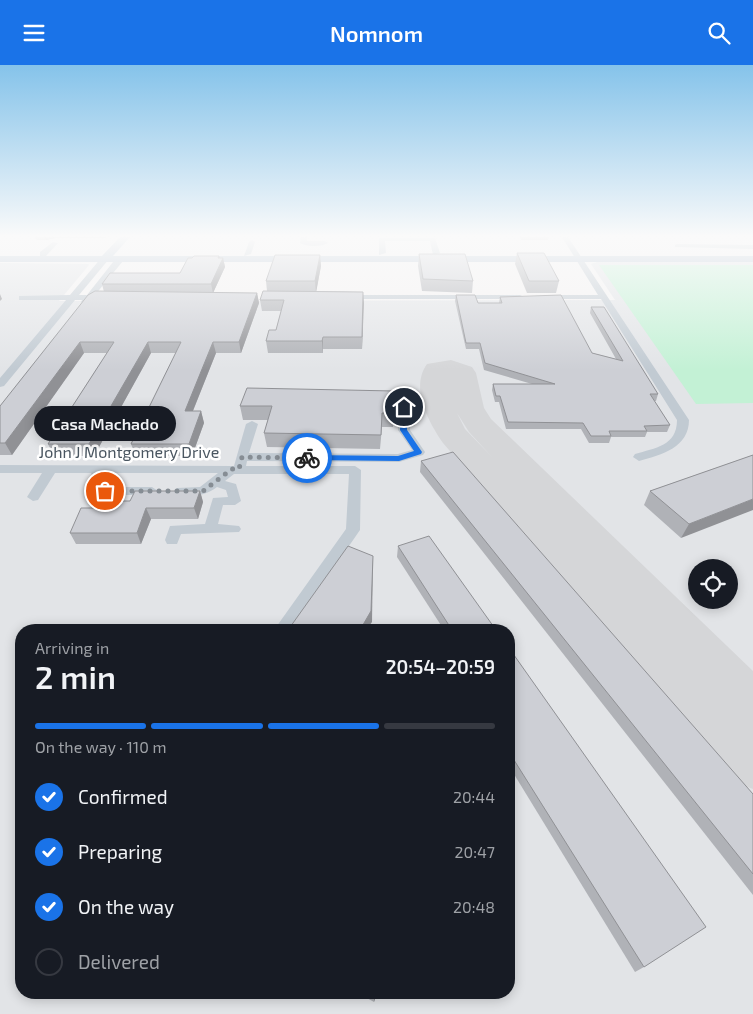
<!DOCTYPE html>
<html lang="en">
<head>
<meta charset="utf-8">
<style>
	body { margin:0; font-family:"Exo 2",sans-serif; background:#242831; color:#f1f3f6; height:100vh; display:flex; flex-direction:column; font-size:19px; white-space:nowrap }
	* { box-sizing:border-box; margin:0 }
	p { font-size:16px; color:#9ea1a6 }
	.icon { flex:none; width:28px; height:28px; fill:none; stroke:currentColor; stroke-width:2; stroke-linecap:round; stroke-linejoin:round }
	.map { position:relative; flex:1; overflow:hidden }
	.side { position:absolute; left:15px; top:559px; width:500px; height:375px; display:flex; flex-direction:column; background:#171b24; border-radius:20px; box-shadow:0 2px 12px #0003 }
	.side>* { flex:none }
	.tools { position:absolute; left:688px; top:494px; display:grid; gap:10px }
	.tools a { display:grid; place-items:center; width:50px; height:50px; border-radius:50%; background:#171b24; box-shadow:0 2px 12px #0003; font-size:25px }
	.pin { position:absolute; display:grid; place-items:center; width:42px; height:42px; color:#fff; margin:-21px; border:2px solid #fff; border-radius:50%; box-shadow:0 1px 5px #0007 }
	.courier { position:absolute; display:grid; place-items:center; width:50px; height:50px; margin:-25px; border:4px solid #1a73e8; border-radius:50%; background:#fff; color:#222; box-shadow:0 1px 6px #0007 }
	.bubble { position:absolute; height:35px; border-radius:18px; background:#171b24; box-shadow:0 2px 12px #0003; font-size:16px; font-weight:600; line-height:35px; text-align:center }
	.summary em { font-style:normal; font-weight:600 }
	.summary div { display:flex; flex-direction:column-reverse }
	.summary { display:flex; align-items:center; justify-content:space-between; height:85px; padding:0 20px }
	h1 { font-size:32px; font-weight:600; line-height:38px }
	.bar { display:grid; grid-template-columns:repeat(4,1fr); gap:8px 5px; align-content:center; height:60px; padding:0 20px }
	.bar i { height:6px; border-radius:4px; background:#363941 }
	.bar .active { background:#1a73e8 }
	.bar p { grid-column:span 4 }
	ol { padding:0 20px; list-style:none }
	li { display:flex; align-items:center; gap:15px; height:55px }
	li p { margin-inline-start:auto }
	li .icon { padding:5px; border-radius:50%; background:#1a73e8; color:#fff; stroke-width:4 }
	li:last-child { color:#9ea1a6 }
	li i { width:28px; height:28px; border:2px solid #363941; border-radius:50% }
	header { display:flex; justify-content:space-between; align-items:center; height:65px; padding:0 20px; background:#1a73e8; color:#fff; font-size:22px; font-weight:600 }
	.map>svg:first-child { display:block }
</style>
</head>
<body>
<header><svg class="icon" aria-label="menu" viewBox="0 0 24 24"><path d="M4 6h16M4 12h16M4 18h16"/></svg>Nomnom<svg class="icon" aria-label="search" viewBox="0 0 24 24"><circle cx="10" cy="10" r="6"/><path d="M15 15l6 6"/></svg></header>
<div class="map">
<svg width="753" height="949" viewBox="0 0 753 949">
	<rect width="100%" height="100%" fill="#f5f3f3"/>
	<path fill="#e2e4e7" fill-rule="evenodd" d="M597,197H753V949H0V198L88,199L89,200L59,236L615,235L591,199ZM696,502H729V535H696ZM21,565H509V928H21Z"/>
	<polygon fill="#c3f1d5" points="599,200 753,200 753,338 696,339"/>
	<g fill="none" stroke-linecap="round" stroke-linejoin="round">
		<path fill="#d5d6d8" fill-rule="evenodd" d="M451,295L472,302L476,308L484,343L491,354L753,606V724L734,717L443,378C428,356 410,323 427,299ZM457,348L469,367L492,392L465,364Z"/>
		<g fill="#c1cad2" fill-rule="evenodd">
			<path d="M301,172H307V176H325L328,178C322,182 306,182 300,178Z"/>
			<path d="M562,172H568L689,355C689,382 662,390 639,396L633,392L635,389C655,383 677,381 677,355L601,234H544L540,232L544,230H598Z"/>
			<polygon points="379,173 435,173 440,188 433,190 430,176 385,176 386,188 379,190"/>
			<polygon points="252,175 255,177 251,189 244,191 249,177"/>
			<polygon points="53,177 58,178 46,191 40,191 40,187"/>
			<polygon points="677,179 753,180 753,184 675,182 675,180"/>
			<polygon points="102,192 109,194 79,230 87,230 117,192 123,192 123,196 95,230 108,230 108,234 91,235 85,239 81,237 82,235 75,235 4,321 0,322 0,313 66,235 19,235 19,231 70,230"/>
			<polygon points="341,230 520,230 524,232 520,234 341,234"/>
			<path d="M404,339L409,342L410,365L425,387L423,390L399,397L247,396L246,401H355L361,405L360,465L291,565H274L346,464L349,409H234L225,416L236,419L241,436L235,440H223L218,459L239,461L241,464L239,467L181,469L177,479H167L165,475L170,461L205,459L213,433L228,432L226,425L217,422C205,431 191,433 177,429L175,426L177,423L200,422L218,408H103L109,422H152L158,426L152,430H105L101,429L91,408H55L38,435L33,436L27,432L42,408H0V400L234,401L246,359L252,356L258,359L249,388L398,389L412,385L398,365L399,342Z"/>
		</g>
		<polygon fill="#b3c2d1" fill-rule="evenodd" points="120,172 130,172 113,191 753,191 753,197 0,197 0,191 102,191"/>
	</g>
	<g fill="#b0b2b7">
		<polygon points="5,172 107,172 105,173 55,173 46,175 37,175 34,172"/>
		<polygon points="520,172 549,172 548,175 521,175"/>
		<polygon points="517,188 559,216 556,228 527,228 515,199"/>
		<polygon points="419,189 473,216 472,228 422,226 418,201"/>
		<polygon points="320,190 321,201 316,226 363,227 362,284 323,284 323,288 268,288 266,276 276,265 281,246 262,246 260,235 267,226 266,216"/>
		<polygon points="219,191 220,193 223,193 225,202 213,228 257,228 259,238 241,288 216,288 193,346 201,346 204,358 192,391 136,391 131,379 176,288 151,288 94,391 54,391 48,379 107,288 84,288 12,390 0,390 0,341 104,227 102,219 180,208"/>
		<polygon points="456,230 478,238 499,238 500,232 592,288 616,294 590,248 591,242 658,329 656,336 654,336 670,360 667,367 647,367 645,372 611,372 609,378 589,378 581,364 506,364 499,337 495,337 492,325 493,319 532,319 484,305 479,284 466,284 455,236"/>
		<polygon points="394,326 393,362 382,362 380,384 267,382 264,368 268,355 243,355 240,341"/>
		<polygon points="753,390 681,473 644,440 650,426"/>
		<polygon points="421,396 753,729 753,830 420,407"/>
		<polygon points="200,426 203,437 198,454 151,454 141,479 76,479 70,468 101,443 130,436"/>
		<polygon points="398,481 496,565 444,565 397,492"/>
		<polygon points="509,583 644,902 635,907 509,701"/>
		<polygon points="358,928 377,928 374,937"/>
	</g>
	<g fill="#909195">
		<polygon points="44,172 54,172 55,173 46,175"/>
		<polygon points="320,190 321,201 316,228 315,216"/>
		<polygon points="219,191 221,198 223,193 225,202 213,228 211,219"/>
		<polygon points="363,227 364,238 362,284 362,272"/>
		<polygon points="257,228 259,238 241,288 239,277"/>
		<polygon points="0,229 2,234 0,236"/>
		<polygon points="323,272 323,288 322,276"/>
		<polygon points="80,277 84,288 12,390 5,378"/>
		<polygon points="148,277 151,288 94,391 89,379"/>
		<polygon points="213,277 216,288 188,358 185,346"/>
		<polygon points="201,346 204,358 192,391 189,379"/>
		<polygon points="200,426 203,437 198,454 194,443"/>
		<polygon points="753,434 753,445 681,473 689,459"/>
		<polygon points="146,443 151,454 141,479 137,468"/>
		<polygon points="373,491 372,557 366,565 360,565"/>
		<polygon points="376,928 377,928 374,937 374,933"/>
	</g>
	<g fill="#cdcfd5" stroke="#909195">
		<polygon points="517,188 544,188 559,216 529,216"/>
		<polygon points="419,189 465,189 473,216 423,214"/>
		<polygon points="275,190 320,190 315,216 266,216"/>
		<polygon points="194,191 219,191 218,193 223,193 211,219 102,219 110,208 180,208 188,193 192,193"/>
		<polygon points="95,226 257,228 239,277 213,277 185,346 201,346 189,379 131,379 181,277 148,277 89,379 48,379 114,277 80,277 5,378 0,378 0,341 88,230"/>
		<polygon points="263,226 363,227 362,272 323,272 322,276 266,276 269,265 276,265 284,235 260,235"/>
		<polygon points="456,230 475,230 478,238 502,238 500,232 561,230 592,288 623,296 591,242 604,242 658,329 650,329 670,360 644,361 647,366 609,366 611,371 591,371 583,358 508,357 500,331 496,331 493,319 555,319 485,298 480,278 466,278"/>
		<polygon points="247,323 394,326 393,348 382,348 381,370 264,368 272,341 240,341"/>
		<polygon points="453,387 753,729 753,809 421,396"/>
		<polygon points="753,390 753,434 689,459 650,426"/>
		<polygon points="135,426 200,426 194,443 146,443 137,468 70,468 81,443 101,443 104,436 130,436"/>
		<polygon points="429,471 496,565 452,565 398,481"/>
		<polygon points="348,481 373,491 371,546 360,565 288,565"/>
		<polygon points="509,583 706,862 644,902 509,687"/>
		<polygon points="21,685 21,723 18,705 21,704 19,691"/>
		<polygon points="365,928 376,928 374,933"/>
	</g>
	<linearGradient id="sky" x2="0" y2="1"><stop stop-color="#85c3ea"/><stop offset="0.56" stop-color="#fafafa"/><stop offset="1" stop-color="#fafafa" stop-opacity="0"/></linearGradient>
	<rect width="753" height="305" fill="url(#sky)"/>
	<polygon fill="#1a73e8" points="404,340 407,342 407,365 422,387 421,389 399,396 307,395 304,393 307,390 398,391 414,386 400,365 401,342"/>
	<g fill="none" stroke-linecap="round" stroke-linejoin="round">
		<polyline stroke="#868d94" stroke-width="5" stroke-dasharray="0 9" points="105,426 203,426 232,404 239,404 242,392 307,393"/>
	</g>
	<g text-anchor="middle" stroke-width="5" stroke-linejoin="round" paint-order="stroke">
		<g font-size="16" fill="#4a5661" stroke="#fff">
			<text x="129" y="393">John J Montgomery Drive</text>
		</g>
	</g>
</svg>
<div class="tools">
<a><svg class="icon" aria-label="locate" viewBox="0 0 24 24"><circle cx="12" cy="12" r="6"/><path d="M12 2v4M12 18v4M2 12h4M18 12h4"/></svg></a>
</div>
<div class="pin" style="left:105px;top:426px;background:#ea580c"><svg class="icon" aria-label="bag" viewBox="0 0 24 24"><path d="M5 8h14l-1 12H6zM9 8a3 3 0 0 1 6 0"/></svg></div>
<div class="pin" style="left:404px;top:342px;background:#1f2937"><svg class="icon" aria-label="home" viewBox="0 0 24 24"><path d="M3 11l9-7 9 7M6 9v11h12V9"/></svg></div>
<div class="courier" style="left:307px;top:393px"><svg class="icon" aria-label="bike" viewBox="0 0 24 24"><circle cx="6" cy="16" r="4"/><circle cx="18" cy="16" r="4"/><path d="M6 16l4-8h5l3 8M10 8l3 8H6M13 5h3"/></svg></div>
<div class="bubble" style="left:34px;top:341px;width:142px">Casa Machado</div>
<section class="side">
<div class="summary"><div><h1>2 min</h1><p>Arriving in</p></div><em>20:54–20:59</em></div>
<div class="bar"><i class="active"></i><i class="active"></i><i class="active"></i><i></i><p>On the way · 110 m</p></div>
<ol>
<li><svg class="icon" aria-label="check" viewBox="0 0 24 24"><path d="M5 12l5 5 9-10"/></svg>Confirmed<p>20:44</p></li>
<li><svg class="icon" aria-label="check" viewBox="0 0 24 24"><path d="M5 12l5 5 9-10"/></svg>Preparing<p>20:47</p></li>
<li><svg class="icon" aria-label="check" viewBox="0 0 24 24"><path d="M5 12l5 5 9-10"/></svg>On the way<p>20:48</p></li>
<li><i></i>Delivered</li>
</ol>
</section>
</div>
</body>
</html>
